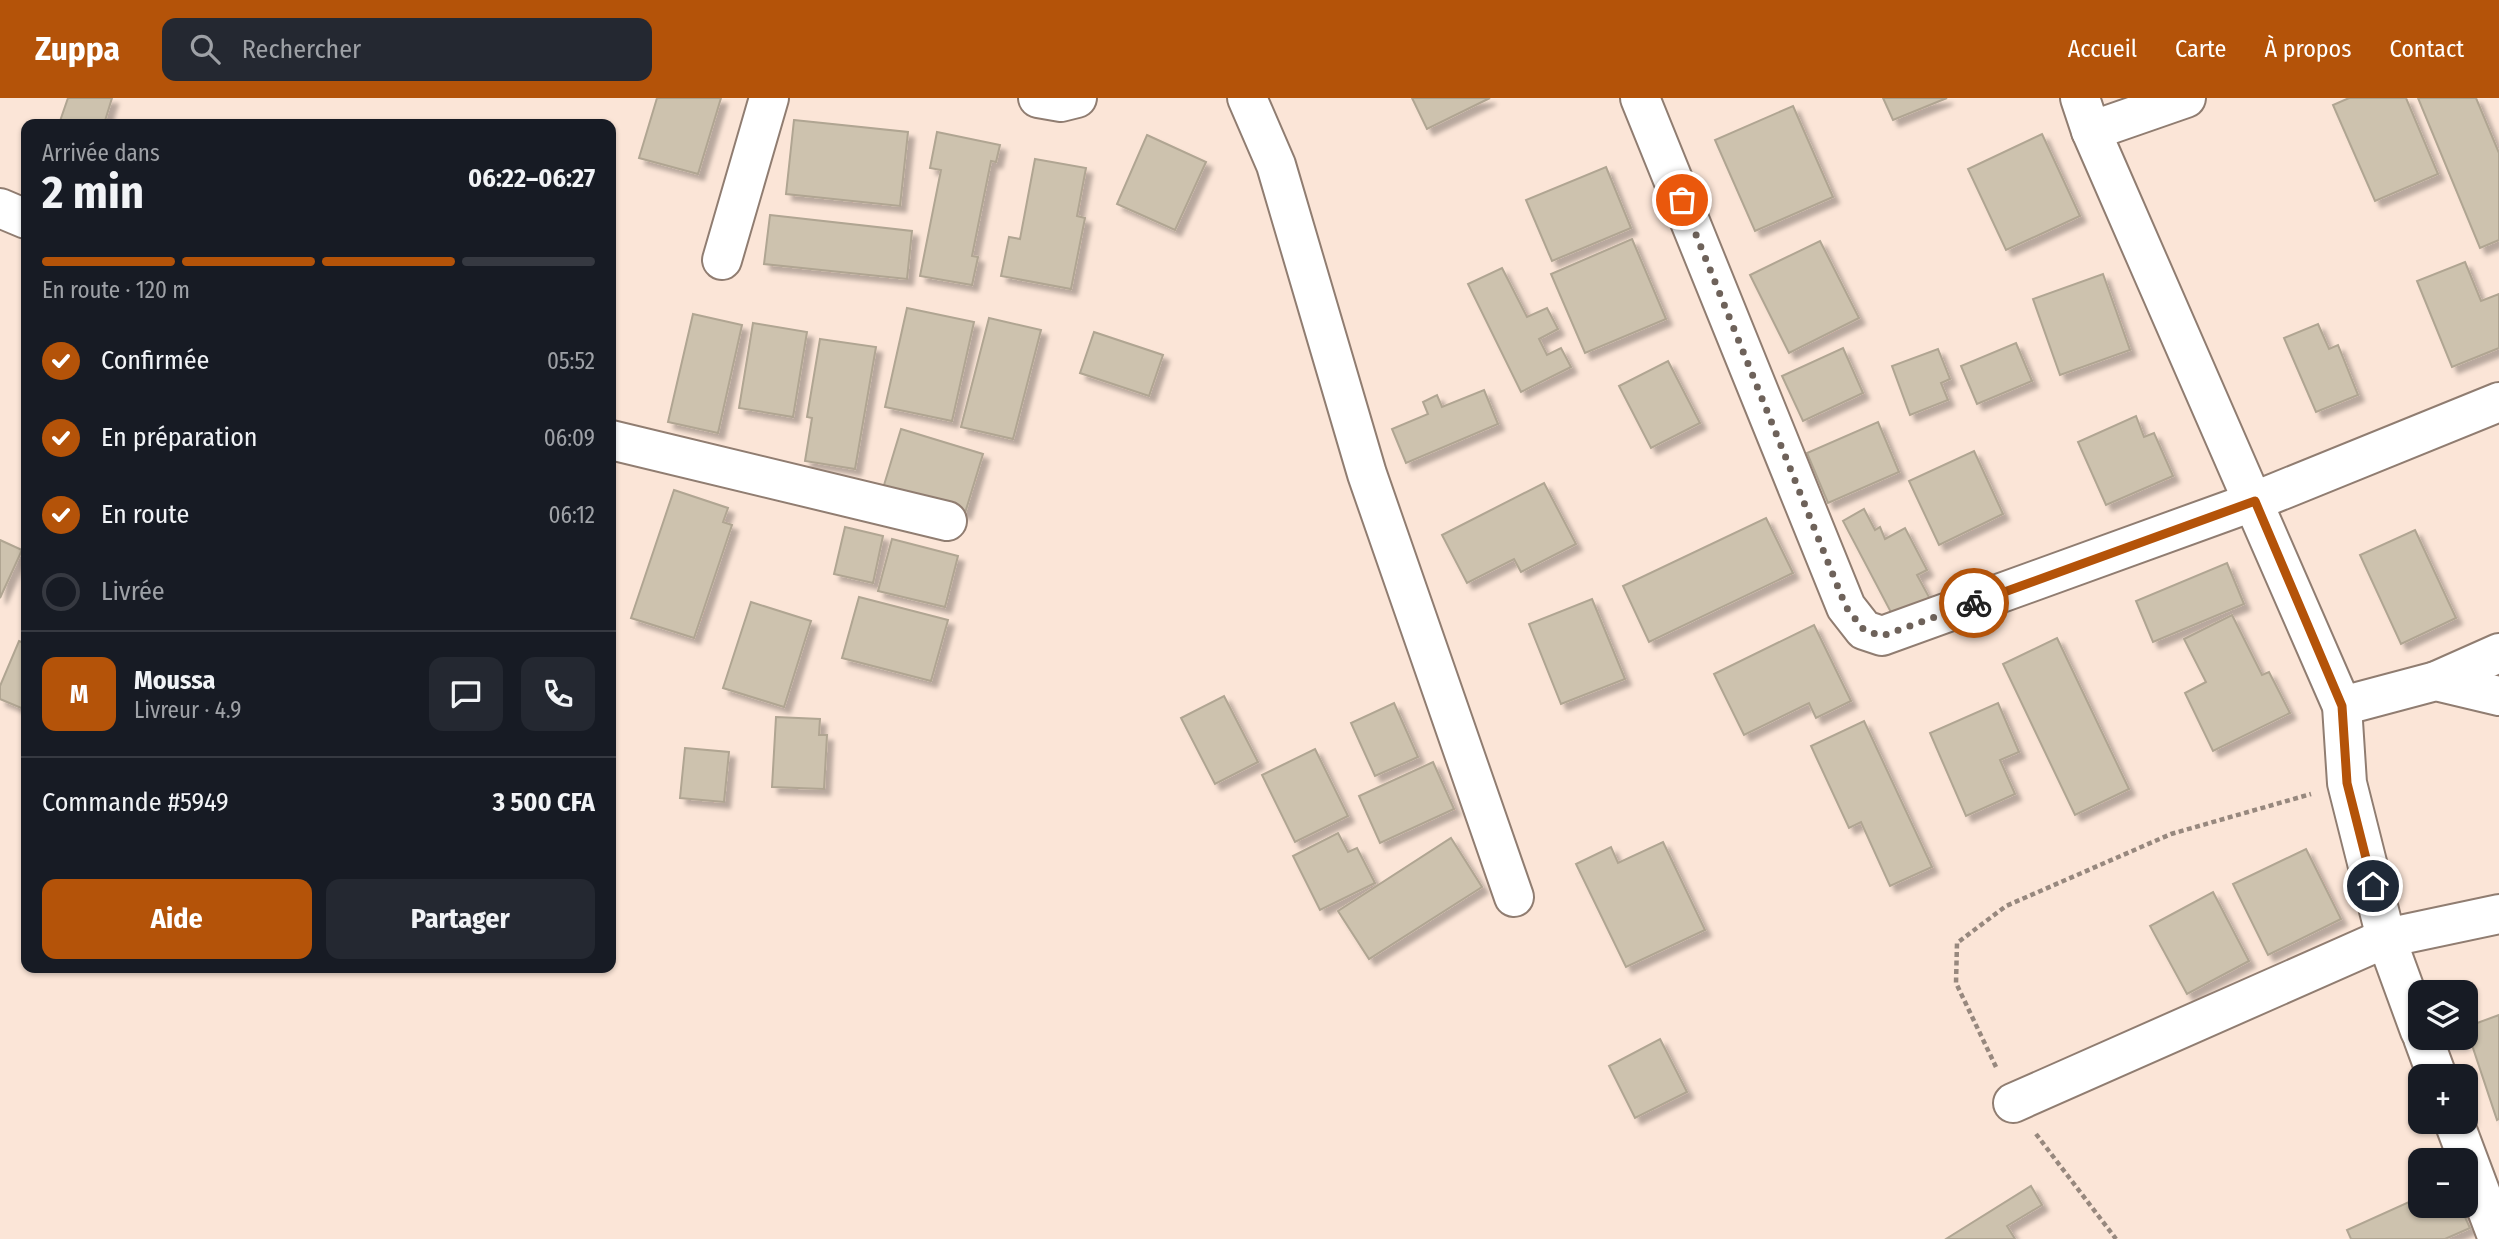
<!DOCTYPE html>
<html lang="fr">
<head>
<meta charset="utf-8">
<style>
	body { margin:0; font-family:"Fira Sans Condensed",sans-serif; background:#242831; color:#f1f3f6; height:100vh; display:flex; flex-direction:column; font-size:26px; white-space:nowrap }
	* { box-sizing:border-box; margin:0 }
	p { font-size:23px; color:#9ea1a6 }
	.icon { flex:none; width:38px; height:38px; fill:none; stroke:currentColor; stroke-width:2; stroke-linecap:round; stroke-linejoin:round }
	.map { position:relative; flex:1; overflow:hidden }
	.drawer { position:absolute; left:21px; top:21px; width:595px; height:854px; display:flex; flex-direction:column; background:#171b24; border-radius:14px; box-shadow:0 2px 5px #0004 }
	.drawer>* { flex:none }
	.tools { position:absolute; left:2408px; top:882px; display:grid; gap:14px }
	.tools a { display:grid; place-items:center; width:70px; height:70px; border-radius:14px; background:#171b24; box-shadow:0 2px 5px #0004; font-size:35px }
	.pin { position:absolute; display:grid; place-items:center; width:60px; height:60px; color:#fff; margin:-30px; border:4px solid #fff; border-radius:50%; box-shadow:0 2px 7px #0007 }
	.courier { position:absolute; display:grid; place-items:center; width:70px; height:70px; margin:-35px; border:5px solid #b45309; border-radius:50%; background:#fff; color:#222; box-shadow:0 2px 9px #0007 }
	.summary em { font-style:normal; font-weight:700 }
	.summary div { display:flex; flex-direction:column-reverse }
	.summary { display:flex; align-items:center; justify-content:space-between; height:119px; padding:0 21px }
	h1 { font-size:46px; font-weight:700; line-height:52px }
	.bar { display:grid; grid-template-columns:repeat(4,1fr); gap:10px 7px; align-content:center; height:84px; padding:0 21px }
	.bar i { height:9px; border-radius:5px; background:#363941 }
	.bar .on { background:#b45309 }
	.bar p { grid-column:span 4 }
	.line { display:flex; align-items:center; gap:18px; padding:0 21px; border-top:2px solid #363941 }
	.line div { flex:1 }
	.round { display:grid; place-items:center; flex:none; width:74px; height:74px; border-radius:14px; background:#242831 }
	ol { padding:0 21px; list-style:none }
	li { display:flex; align-items:center; gap:21px; height:77px }
	li p { margin-inline-start:auto }
	li .icon { padding:7px; border-radius:50%; background:#b45309; color:#fff; stroke-width:4 }
	li:last-child { color:#9ea1a6 }
	li i { width:38px; height:38px; border:4px solid #363941; border-radius:50% }
	.button { display:flex; gap:14px; margin-top:auto; padding:14px 21px }
	.button a { flex:1; height:80px; border-radius:14px; background:#b45309; color:#fff; font-size:28px; font-weight:700; line-height:80px; text-align:center }
	.button a+a { background:#242831; color:#f1f3f6 }
	header { display:flex; align-items:center; gap:42px; box-sizing:border-box; height:98px; padding:0 35px; background:#b45309; color:#fff }
	header strong { font-size:33px }
	nav { display:flex; gap:38px; margin-inline-start:auto; font-size:24px }
	.search { width:490px; height:63px; background:#242831; display:flex; align-items:center; gap:18px; box-sizing:border-box; padding:0 24px; border-radius:14px; color:#9ea1a6; font-size:26px }
	.map>svg:first-child { display:block }
</style>
</head>
<body>
<header>
<strong>Zuppa</strong>
<div class="search"><svg class="icon" aria-label="search" viewBox="0 0 24 24"><circle cx="10" cy="10" r="6"/><path d="M15 15l6 6"/></svg>Rechercher</div>
<nav><a>Accueil</a><a>Carte</a><a>À propos</a><a>Contact</a></nav>
</header>
<div class="map">
<svg width="2499" height="1141" viewBox="0 0 2499 1141">
	<defs>
		<filter id="shadow"><feDropShadow dx="6" dy="6" stdDeviation="2" flood-color="#0004"/></filter>
	</defs>
	<rect width="100%" height="100%" fill="#fbe5d7"/>
	<g fill="#cdc2ae" stroke="#b0a592" stroke-width="2" filter="url(#shadow)">
		<polygon points="68,0 112,0 104,26 59,26"/>
		<polygon points="657,0 721,0 698,76 639,60"/>
		<polygon points="1412,0 1490,0 1427,31"/>
		<polygon points="1883,0 1947,0 1893,22"/>
		<polygon points="2349,0 2406,0 2438,76 2375,103 2333,7"/>
		<polygon points="2418,0 2476,0 2499,55 2499,142 2480,150"/>
		<polygon points="1793,8 1833,99 1755,133 1715,42"/>
		<polygon points="794,22 908,34 900,108 786,96"/>
		<polygon points="937,34 1000,47 996,64 991,63 972,158 978,159 972,187 920,178 941,72 930,70"/>
		<polygon points="2042,36 2080,118 2006,152 1968,71"/>
		<polygon points="1147,37 1206,64 1175,132 1117,106"/>
		<polygon points="1035,61 1086,70 1077,118 1085,120 1071,191 1001,178 1009,139 1020,141"/>
		<polygon points="1606,69 1631,130 1552,163 1526,102"/>
		<polygon points="770,117 912,133 907,181 764,166"/>
		<polygon points="1632,141 1666,221 1585,255 1551,176"/>
		<polygon points="1820,143 1859,220 1789,255 1750,177"/>
		<polygon points="2465,164 2481,203 2499,196 2499,250 2452,269 2417,183"/>
		<polygon points="1502,170 1527,219 1547,210 1558,231 1539,241 1547,257 1561,250 1571,269 1521,294 1468,186"/>
		<polygon points="2103,176 2130,252 2060,277 2033,201"/>
		<polygon points="907,210 974,224 952,323 885,309"/>
		<polygon points="693,216 742,227 718,335 668,324"/>
		<polygon points="989,220 1041,232 1013,341 961,329"/>
		<polygon points="753,225 807,234 793,319 739,310"/>
		<polygon points="2318,226 2329,251 2338,247 2358,297 2316,314 2284,240"/>
		<polygon points="1094,234 1163,257 1149,298 1080,275"/>
		<polygon points="820,241 876,249 855,371 805,363 812,320 807,319"/>
		<polygon points="2016,245 2032,283 1977,306 1961,268"/>
		<polygon points="1843,250 1863,295 1803,323 1782,278"/>
		<polygon points="1938,251 1950,281 1941,285 1948,302 1910,317 1892,268"/>
		<polygon points="1668,263 1700,325 1651,350 1619,288"/>
		<polygon points="1484,292 1498,326 1406,365 1392,331 1428,316 1423,304 1437,297 1442,309"/>
		<polygon points="2136,318 2144,339 2154,335 2173,378 2106,407 2078,344"/>
		<polygon points="1878,324 1899,374 1828,405 1807,355"/>
		<polygon points="901,331 983,356 965,415 902,395 881,397"/>
		<polygon points="1974,353 2003,416 1939,447 1909,383"/>
		<polygon points="1544,385 1576,446 1521,474 1514,461 1467,485 1442,437"/>
		<polygon points="674,392 728,410 723,424 732,427 694,540 631,520"/>
		<polygon points="1864,411 1875,432 1880,429 1885,441 1905,430 1927,472 1917,477 1930,501 1894,520 1843,423"/>
		<polygon points="1766,420 1793,475 1649,544 1623,488"/>
		<polygon points="845,429 883,438 873,485 834,476"/>
		<polygon points="2415,432 2456,520 2401,546 2360,457"/>
		<polygon points="892,441 958,458 945,509 878,493"/>
		<polygon points="0,442 22,452 0,500"/>
		<polygon points="2227,465 2244,506 2153,544 2136,503"/>
		<polygon points="859,499 948,522 931,583 842,560"/>
		<polygon points="1592,501 1625,581 1561,606 1529,526"/>
		<polygon points="751,504 811,523 784,609 723,590"/>
		<polygon points="2232,517 2262,577 2269,574 2290,615 2213,653 2185,595 2206,584 2184,541"/>
		<polygon points="1814,527 1851,603 1816,620 1809,605 1744,637 1714,576"/>
		<polygon points="2057,540 2129,691 2075,717 2003,566"/>
		<polygon points="19,543 26,546 26,612 0,601 0,588"/>
		<polygon points="1224,598 1258,664 1215,686 1181,620"/>
		<polygon points="1394,605 1418,659 1375,678 1351,625"/>
		<polygon points="1998,605 2019,654 2000,662 2015,696 1966,718 1930,635"/>
		<polygon points="776,619 820,621 819,637 827,637 824,691 772,689"/>
		<polygon points="1864,623 1932,769 1890,788 1861,724 1849,730 1811,648"/>
		<polygon points="685,650 729,654 724,704 680,700"/>
		<polygon points="1315,651 1348,718 1295,744 1262,677"/>
		<polygon points="1433,664 1454,711 1380,745 1359,698"/>
		<polygon points="1338,735 1348,754 1357,750 1375,785 1320,812 1293,758"/>
		<polygon points="1451,740 1482,789 1369,861 1338,813"/>
		<polygon points="1663,744 1705,832 1626,869 1576,766 1611,749 1618,765"/>
		<polygon points="2306,751 2341,821 2268,857 2233,786"/>
		<polygon points="2213,794 2249,863 2187,896 2150,828"/>
		<polygon points="2499,917 2499,1021 2497,1022 2466,929"/>
		<polygon points="1660,941 1687,994 1635,1020 1609,968"/>
		<polygon points="2031,1088 2042,1107 2007,1128 2015,1141 1946,1141"/>
		<polygon points="2420,1099 2420,1108 2460,1108 2470,1130 2445,1141 2351,1141 2347,1132"/>
	</g>
	<g fill="none" stroke-linecap="round" stroke-linejoin="round">
		<defs>
			<g id="street">
				<polyline points="1038,0 1061,4 1077,0"/>
				<polyline points="1247,0 1276,67 1367,376 1514,799"/>
				<polyline points="1640,0 1846,509 1864,532 1882,538 2255,403 2499,304"/>
				<polyline points="2080,0 2091,33 2342,608 2347,685 2386,840 2420,933"/>
				<polyline points="2091,33 2186,0"/>
				<polyline points="0,110 26,121"/>
				<polyline points="722,162 769,0"/>
				<polyline points="611,342 947,423"/>
				<polyline points="2436,583 2499,555"/>
				<polyline points="2342,608 2436,583 2499,598"/>
				<polyline points="2423,940 2437,978"/>
				<polyline points="2013,1005 2386,840 2499,816"/>
				<polyline points="2454,1024 2498,1141"/>
			</g>
		</defs>
		<use href="#street" stroke="#907d71" stroke-width="42"/>
		<g stroke="#97887e" stroke-width="4.5" stroke-dasharray="5 3.5" stroke-linecap="butt">
			<polyline points="1996,969 1956,885 1957,845 2006,808 2171,736 2311,696"/>
			<polyline points="2036,1036 2116,1141"/>
		</g>
		<use href="#street" stroke="#fff" stroke-width="38"/>
	</g>
	<g fill="none" stroke-linecap="round" stroke-linejoin="round">
		<polyline stroke="#6e625a" stroke-width="7" stroke-dasharray="0 12.6" points="1682,102 1846,509 1864,532 1882,538 1974,505"/>
		<polyline stroke="#b45309" stroke-width="9" points="1974,505 2255,403 2342,608 2347,685 2373,788"/>
	</g>
</svg>
<div class="tools">
<a><svg class="icon" aria-label="layers" viewBox="0 0 24 24"><path d="M12 4l9 5-9 5-9-5zM3 14l9 5 9-5"/></svg></a>
<a>+</a>
<a>−</a>
</div>
<div class="pin" style="left:1682px;top:102px;background:#ea580c"><svg class="icon" aria-label="bag" viewBox="0 0 24 24"><path d="M5 8h14l-1 12H6zM9 8a3 3 0 0 1 6 0"/></svg></div>
<div class="pin" style="left:2373px;top:788px;background:#1f2937"><svg class="icon" aria-label="home" viewBox="0 0 24 24"><path d="M3 11l9-7 9 7M6 9v11h12V9"/></svg></div>
<div class="courier" style="left:1974px;top:505px"><svg class="icon" aria-label="bike" viewBox="0 0 24 24"><circle cx="6" cy="16" r="4"/><circle cx="18" cy="16" r="4"/><path d="M6 16l4-8h5l3 8M10 8l3 8H6M13 5h3"/></svg></div>
<section class="drawer">
<div class="summary"><div><h1>2 min</h1><p>Arrivée dans</p></div><em>06:22–06:27</em></div>
<div class="bar"><i class="on"></i><i class="on"></i><i class="on"></i><i></i><p>En route · 120 m</p></div>
<ol>
<li><svg class="icon" aria-label="check" viewBox="0 0 24 24"><path d="M5 12l5 5 9-10"/></svg>Confirmée<p>05:52</p></li>
<li><svg class="icon" aria-label="check" viewBox="0 0 24 24"><path d="M5 12l5 5 9-10"/></svg>En préparation<p>06:09</p></li>
<li><svg class="icon" aria-label="check" viewBox="0 0 24 24"><path d="M5 12l5 5 9-10"/></svg>En route<p>06:12</p></li>
<li><i></i>Livrée</li>
</ol>
<div class="line" style="height:126px"><b class="round" style="background:#b45309;color:#fff">M</b><div><b>Moussa</b><p>Livreur · 4.9</p></div><a class="round"><svg class="icon" aria-label="chat" viewBox="0 0 24 24"><path d="M4 5h16v11H9l-5 4z"/></svg></a><a class="round"><svg class="icon" aria-label="phone" viewBox="0 0 24 24"><path d="M5 4h4l2 5-3 2q2 4 5 5l2-3 5 2v4C11 20 4 13 5 4z"/></svg></a></div>
<div class="line" style="height:91px"><div>Commande #5949</div><b>3 500 CFA</b></div>
<div class="button"><a>Aide</a><a>Partager</a></div>
</section>
</div>
</body>
</html>
